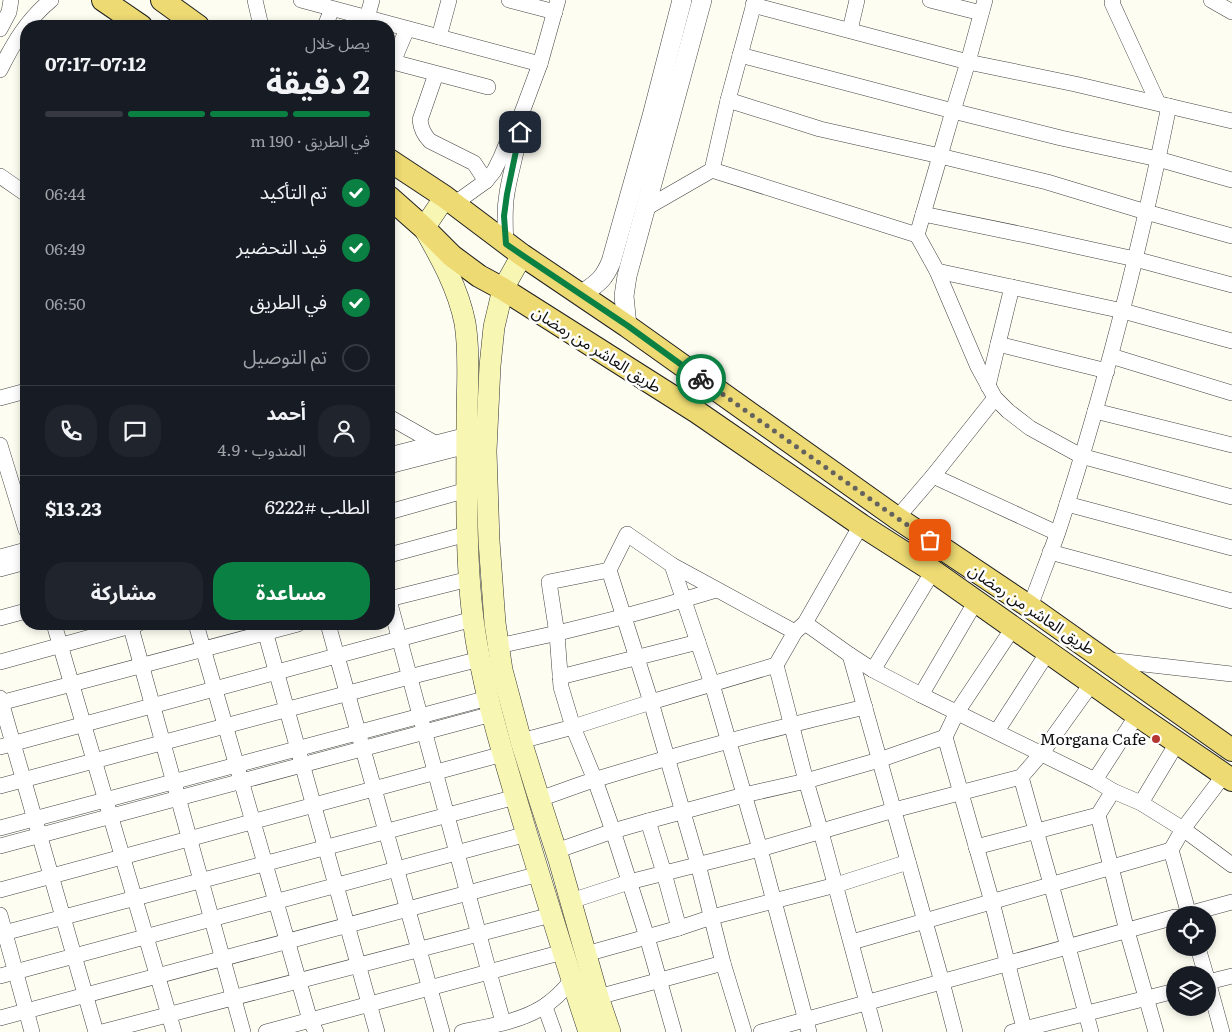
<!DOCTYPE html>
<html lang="ar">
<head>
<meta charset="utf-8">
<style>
	body { margin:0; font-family:Literata,"Noto Sans Arabic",serif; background:#20242c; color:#f1f3f6; direction:rtl; height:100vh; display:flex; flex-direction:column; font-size:19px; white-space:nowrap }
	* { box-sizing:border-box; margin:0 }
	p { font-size:16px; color:#9ea1a6 }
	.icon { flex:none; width:28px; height:28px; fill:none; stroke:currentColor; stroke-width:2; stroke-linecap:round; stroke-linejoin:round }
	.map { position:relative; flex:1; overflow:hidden; direction:ltr }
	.panel { position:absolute; left:20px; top:20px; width:375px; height:610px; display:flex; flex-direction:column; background:#171b24; border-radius:20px; box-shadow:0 2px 8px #0003; direction:rtl }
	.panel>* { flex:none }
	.buttons { position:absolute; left:1166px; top:906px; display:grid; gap:10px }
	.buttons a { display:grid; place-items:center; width:50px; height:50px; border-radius:50%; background:#171b24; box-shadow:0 2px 8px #0003; font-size:25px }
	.pin { position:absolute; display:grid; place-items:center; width:42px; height:42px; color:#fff; margin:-21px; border-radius:10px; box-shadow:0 2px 8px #0006 }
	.courier { position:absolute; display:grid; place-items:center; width:50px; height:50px; margin:-25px; border:4px solid #0b8043; border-radius:50%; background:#fff; color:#222; box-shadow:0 1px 6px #0007 }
	.headline em { font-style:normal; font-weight:700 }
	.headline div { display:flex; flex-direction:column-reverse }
	.headline { display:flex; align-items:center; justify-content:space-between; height:85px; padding:0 25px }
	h1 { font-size:32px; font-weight:700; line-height:38px }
	.bar { display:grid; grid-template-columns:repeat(4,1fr); gap:8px 5px; align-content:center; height:60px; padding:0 25px }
	.bar i { height:6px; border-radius:4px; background:#363941 }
	.bar .selected { background:#0b8043 }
	.bar p { grid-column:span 4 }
	.line { display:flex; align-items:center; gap:12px; padding:0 25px; border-top:1px solid #363941 }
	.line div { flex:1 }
	.round { display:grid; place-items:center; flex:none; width:52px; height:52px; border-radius:20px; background:#20242c }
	ol { padding:0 25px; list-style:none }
	li { display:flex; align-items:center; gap:15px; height:55px }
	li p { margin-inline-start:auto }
	li .icon { padding:5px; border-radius:50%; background:#0b8043; color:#fff; stroke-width:4 }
	li:last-child { color:#9ea1a6 }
	li i { width:28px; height:28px; border:2px solid #363941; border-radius:50% }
	.button { display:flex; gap:10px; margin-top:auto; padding:10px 25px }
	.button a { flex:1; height:58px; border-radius:20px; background:#0b8043; color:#fff; font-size:20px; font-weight:700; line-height:58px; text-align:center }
	.button a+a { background:#20242c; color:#f1f3f6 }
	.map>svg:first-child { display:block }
</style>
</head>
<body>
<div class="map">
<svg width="1232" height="1032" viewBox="0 0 1232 1032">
	<rect width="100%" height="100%" fill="#fefdf2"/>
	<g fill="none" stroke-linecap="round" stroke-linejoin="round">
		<defs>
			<g id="minor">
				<polyline points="255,0 261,26"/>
				<polyline points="301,0 540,64 558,0"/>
				<polyline points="509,0 555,12"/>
				<polyline points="755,0 728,100 712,170 917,235"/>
				<polyline points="930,0 981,13"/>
				<polyline points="985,0 968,62 953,111 940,156 917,235 937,271 978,367 995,398 1008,411 1030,428 1081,456 1232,497"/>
				<polyline points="1113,0 1112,3 1158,103"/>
				<polyline points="1211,0 1232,12"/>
				<polyline points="753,5 968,62 1075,84 1232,121"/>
				<polyline points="367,18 372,0"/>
				<polyline points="325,26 332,9"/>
				<polyline points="0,29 9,12 11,0"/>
				<polyline points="850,30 857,0"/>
				<polyline points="439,37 449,0"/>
				<polyline points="740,55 953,111 1061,138 1158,159 1232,180"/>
				<polyline points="393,62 488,87"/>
				<polyline points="389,66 393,62 407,29"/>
				<path d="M0,70C14,42 27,20 51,0"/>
				<path d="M436,74L420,120C421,129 424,135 430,141L474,163L486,181"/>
				<polyline points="728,100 820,129 940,156 1047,182 1146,212 1232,236"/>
				<polyline points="0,176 26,194"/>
				<polyline points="454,204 486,181 494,171 501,157 513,128 521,115 540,64"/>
				<polyline points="646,208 712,170"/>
				<polyline points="923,214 1030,236 1135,259 1232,285"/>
				<path d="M506,244C505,226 504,210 507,193C511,168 520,144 521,119"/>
				<polyline points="937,271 1123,311 1232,341"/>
				<polyline points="1012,287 998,344 1107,371"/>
				<polyline points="1111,356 1232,393"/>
				<polyline points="988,386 998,344"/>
				<polyline points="0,398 26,391"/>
				<polyline points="1095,411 1232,445"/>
				<polyline points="389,417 440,446"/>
				<polyline points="0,445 26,530"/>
				<polyline points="389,455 467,435"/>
				<polyline points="389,466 467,446"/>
				<polyline points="933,476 995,398"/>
				<polyline points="1067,504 1232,548"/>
				<polyline points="389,512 467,490"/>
				<polyline points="897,518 933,476 1057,533"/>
				<polyline points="1050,552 1232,601"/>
				<polyline points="389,555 467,534"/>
				<polyline points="0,557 26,550"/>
				<polyline points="672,565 795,632"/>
				<polyline points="0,569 26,562"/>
				<polyline points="609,570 549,582 557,634 561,687 573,727 595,780 613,831 647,937 674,1032"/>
				<polyline points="389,599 469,579"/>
				<polyline points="389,600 489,972 503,1022"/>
				<path d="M1030,607C1039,582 1049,557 1058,532C1104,392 1140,249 1169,106"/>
				<polyline points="0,618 26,611"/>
				<polyline points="805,623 850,655 873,670 921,695 1095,780 1113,791 1141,803 1183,829 1232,865"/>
				<polyline points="54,624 174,1032"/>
				<polyline points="130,624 243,1032"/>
				<polyline points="196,624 310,1020 316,1032"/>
				<polyline points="263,624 377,1032"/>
				<polyline points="328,624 442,1032"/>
				<polyline points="1013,628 957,712 945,737 992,902 1025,1032"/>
				<path d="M498,646C572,631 645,612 716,590"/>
				<polyline points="850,655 942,982 955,1032"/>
				<polyline points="1108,660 1232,674"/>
				<polyline points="0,662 138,624"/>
				<polyline points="776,665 806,781 821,832 875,1032"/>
				<polyline points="873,670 933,571"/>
				<polyline points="560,677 698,642"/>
				<polyline points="921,695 976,601"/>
				<polyline points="0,698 96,1032"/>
				<polyline points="0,703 298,624"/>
				<polyline points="997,731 1048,652"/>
				<polyline points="521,741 573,727 651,702 776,665 795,632 805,623 861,525"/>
				<polyline points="0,747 473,619"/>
				<polyline points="1021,777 1051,884 1091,1032"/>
				<polyline points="1095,780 1137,715"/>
				<polyline points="0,786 409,677 480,659"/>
				<path d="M539,799C558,793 577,785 597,779C685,752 775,728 865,707"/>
				<polyline points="1141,803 1177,743"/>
				<polyline points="1098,815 1127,931 1156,1032"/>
				<polyline points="648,821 664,873 679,928"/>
				<polyline points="0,828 488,698"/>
				<polyline points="0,846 492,714"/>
				<polyline points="976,847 1098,815 1113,791"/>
				<polyline points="556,851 613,831 648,821 744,795 806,781 879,760 945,737"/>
				<polyline points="0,890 503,754"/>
				<polyline points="571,901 629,882 760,849 894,810 1021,777 1041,754 1092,683"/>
				<polyline points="0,915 32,1032"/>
				<polyline points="1184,915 1232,902"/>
				<polyline points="1189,915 1171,850 1183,829 1224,775"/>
				<polyline points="0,934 516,797"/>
				<polyline points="852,942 1171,850"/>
				<polyline points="1198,948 1206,975"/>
				<polyline points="586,954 679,928 712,917 836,885 908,862"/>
				<polyline points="0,976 527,834"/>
				<polyline points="1208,981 1222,1032"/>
				<polyline points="1208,982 1232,976"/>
				<polyline points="598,997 723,963"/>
				<polyline points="545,1007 554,1032"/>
				<polyline points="0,1018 539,874"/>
				<polyline points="102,1032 551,915"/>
				<polyline points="266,1032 563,952"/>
				<path d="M462,1032C489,1026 519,1022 543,1007C554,1000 563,991 571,981"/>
				<polyline points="744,1032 723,963 698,864 651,702 609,570 627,534 672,565 712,684 760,849 809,1032"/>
				<polyline points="761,1032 1175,917"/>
				<polyline points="1012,1032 1175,991"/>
			</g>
			<g id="tertiary">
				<path d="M581,295C597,283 603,281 611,262L652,116L682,0"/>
				<polyline points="627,326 624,296 627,276 702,0"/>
			</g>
			<g id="secondary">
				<path d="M445,197L424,228C441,258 458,288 465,323C470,354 467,387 467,419C467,485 465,553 473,619C482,689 504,757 524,825C545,894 566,963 589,1032"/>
				<polyline points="522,255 503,289 494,327 490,366 486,451 489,541 495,623 502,670 521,741 537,792 559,860 598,997 610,1032"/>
			</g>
			<g id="primary">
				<polyline points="103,0 141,26"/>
				<polyline points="162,0 198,26"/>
				<polyline points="389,160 445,197 522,255 627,326 897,518 1030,607 1232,750"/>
				<polyline points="389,197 424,228 452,256 479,276 503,289 697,412 861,525 933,571 1137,715 1232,780"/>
			</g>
		</defs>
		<use href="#minor" stroke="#424242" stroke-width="16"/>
		<use href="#tertiary" stroke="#424242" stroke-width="20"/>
		<use href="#secondary" stroke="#313131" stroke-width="22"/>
		<use href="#primary" stroke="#202020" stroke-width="24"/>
		<use href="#minor" stroke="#fff" stroke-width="15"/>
		<use href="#tertiary" stroke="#fff" stroke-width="19"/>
		<use href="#secondary" stroke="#f8f6b3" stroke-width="21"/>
		<use href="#primary" stroke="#edda73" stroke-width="22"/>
	</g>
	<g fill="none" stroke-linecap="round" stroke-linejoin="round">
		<polyline stroke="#63625e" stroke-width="5" stroke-dasharray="0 9" points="701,379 897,518 930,540"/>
		<polyline stroke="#0b8043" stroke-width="6" points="520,132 507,194 504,216 506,244 522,255 628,326 701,379"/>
	</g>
	<circle fill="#b43732" stroke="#fff" stroke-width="2" cx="1156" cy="739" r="5"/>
	<g text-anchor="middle" stroke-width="5" stroke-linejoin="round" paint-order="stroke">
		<g font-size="16" fill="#0f0f0f" stroke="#fff">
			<text transform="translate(597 349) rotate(32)" y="6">طريق العاشر من رمضان</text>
			<text transform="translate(1032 609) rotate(34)" y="6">طريق العاشر من رمضان</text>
		</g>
		<g font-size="16" fill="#0f0f0f" stroke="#fff" text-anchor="end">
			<text x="1146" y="745">Morgana Cafe</text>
		</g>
	</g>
</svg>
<div class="buttons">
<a><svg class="icon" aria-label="locate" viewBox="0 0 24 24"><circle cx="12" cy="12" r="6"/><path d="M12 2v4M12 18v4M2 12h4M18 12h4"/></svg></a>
<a><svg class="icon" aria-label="layers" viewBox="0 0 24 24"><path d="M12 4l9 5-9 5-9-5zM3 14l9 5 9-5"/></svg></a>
</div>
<div class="pin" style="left:930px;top:540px;background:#ea580c"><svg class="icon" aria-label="bag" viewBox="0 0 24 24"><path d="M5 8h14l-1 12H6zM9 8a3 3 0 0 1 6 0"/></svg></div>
<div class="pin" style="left:520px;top:132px;background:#1f2937"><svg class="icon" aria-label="home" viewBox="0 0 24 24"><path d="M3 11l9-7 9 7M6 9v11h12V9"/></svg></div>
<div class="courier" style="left:701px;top:379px"><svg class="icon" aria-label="bike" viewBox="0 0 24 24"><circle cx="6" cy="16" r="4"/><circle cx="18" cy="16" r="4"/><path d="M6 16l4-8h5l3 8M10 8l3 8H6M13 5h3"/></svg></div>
<section class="panel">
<div class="headline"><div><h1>2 دقيقة</h1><p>يصل خلال</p></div><em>07:12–07:17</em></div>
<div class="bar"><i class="selected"></i><i class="selected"></i><i class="selected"></i><i></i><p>في الطريق · 190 m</p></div>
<ol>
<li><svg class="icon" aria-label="check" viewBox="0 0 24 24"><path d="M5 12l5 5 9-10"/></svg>تم التأكيد<p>06:44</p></li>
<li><svg class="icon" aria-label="check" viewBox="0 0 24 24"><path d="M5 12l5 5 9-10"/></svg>قيد التحضير<p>06:49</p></li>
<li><svg class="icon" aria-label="check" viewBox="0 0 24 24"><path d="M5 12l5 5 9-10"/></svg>في الطريق<p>06:50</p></li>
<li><i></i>تم التوصيل</li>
</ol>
<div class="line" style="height:90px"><a class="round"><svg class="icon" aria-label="person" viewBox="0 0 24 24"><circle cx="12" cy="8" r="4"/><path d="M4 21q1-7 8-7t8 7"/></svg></a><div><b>أحمد</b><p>المندوب · 4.9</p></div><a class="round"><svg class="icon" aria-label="chat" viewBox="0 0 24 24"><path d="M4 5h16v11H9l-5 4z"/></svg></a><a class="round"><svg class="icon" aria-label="phone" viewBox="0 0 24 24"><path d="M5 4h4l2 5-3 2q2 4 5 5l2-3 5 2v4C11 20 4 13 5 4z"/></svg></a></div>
<div class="line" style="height:65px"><div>الطلب #6222</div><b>$13.23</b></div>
<div class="button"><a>مساعدة</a><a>مشاركة</a></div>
</section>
</div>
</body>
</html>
